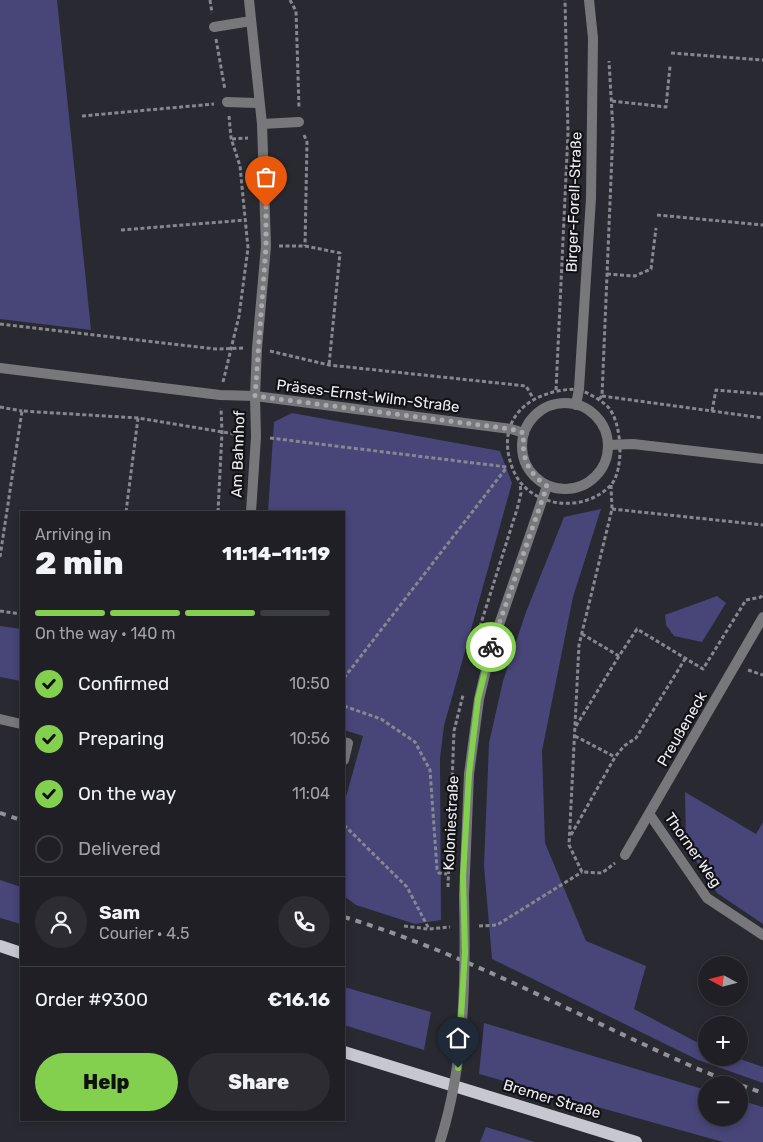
<!DOCTYPE html>
<html lang="en">
<head>
<meta charset="utf-8">
<style>
	body { margin:0; font-family:Rubik,sans-serif; background:#2c2c32; color:#f1f3f6; height:100vh; display:flex; flex-direction:column; font-size:19px; white-space:nowrap }
	* { box-sizing:border-box; margin:0 }
	p { font-size:16px; color:#a1a2a7 }
	.icon { flex:none; width:28px; height:28px; fill:none; stroke:currentColor; stroke-width:2; stroke-linecap:round; stroke-linejoin:round }
	.map { position:relative; flex:1; overflow:hidden }
	.details { position:absolute; left:20px; top:511px; width:325px; height:610px; display:flex; flex-direction:column; background:#1f1f25; border-radius:0px; box-shadow:0 2px 8px #0003,0 0 0 1px #3c3d42 }
	.details>* { flex:none }
	.needle { width:32px; rotate:277deg }
	.fabs { position:absolute; left:698px; top:956px; display:grid; gap:10px }
	.fabs a { display:grid; place-items:center; width:50px; height:50px; border-radius:50%; background:#1f1f25; box-shadow:0 2px 8px #0003,0 0 0 1px #3c3d42; font-size:25px }
	.pin { position:absolute; display:grid; place-items:center; width:42px; height:42px; color:#fff; margin:-51px -21px; border-radius:50% 50% 50% 0; rotate:-45deg; box-shadow:0 0 5px #0007 }
	.pin .icon { rotate:45deg }
	.courier { position:absolute; display:grid; place-items:center; width:50px; height:50px; margin:-25px; border:4px solid #83d04f; border-radius:50%; background:#fff; color:#222; box-shadow:0 1px 6px #0007 }
	.headline em { font-style:normal; font-weight:800 }
	.headline div { display:flex; flex-direction:column-reverse }
	.headline { display:flex; align-items:center; justify-content:space-between; height:85px; padding:0 15px }
	h1 { font-size:32px; font-weight:800; line-height:38px }
	.bar { display:grid; grid-template-columns:repeat(4,1fr); gap:8px 5px; align-content:center; height:60px; padding:0 15px }
	.bar i { height:6px; border-radius:4px; background:#3c3d42 }
	.bar .selected { background:#83d04f }
	.bar p { grid-column:span 4 }
	.line { display:flex; align-items:center; gap:12px; padding:0 15px; border-top:1px solid #3c3d42 }
	.line div { flex:1 }
	.round { display:grid; place-items:center; flex:none; width:52px; height:52px; border-radius:26px; background:#2c2c32 }
	ol { padding:0 15px; list-style:none }
	li { display:flex; align-items:center; gap:15px; height:55px }
	li p { margin-inline-start:auto }
	li .icon { padding:5px; border-radius:50%; background:#83d04f; color:#111; stroke-width:4 }
	li:last-child { color:#a1a2a7 }
	li i { width:28px; height:28px; border:2px solid #3c3d42; border-radius:50% }
	.cta { display:flex; gap:10px; margin-top:auto; padding:10px 15px }
	.cta a { flex:1; height:58px; border-radius:30px; background:#83d04f; color:#111; font-size:20px; font-weight:800; line-height:58px; text-align:center }
	.cta a+a { background:#2c2c32; color:#f1f3f6 }
	.map>svg:first-child { display:block }
</style>
</head>
<body>
<div class="map">
<svg width="763" height="1142" viewBox="0 0 763 1142">
	<rect width="100%" height="100%" fill="#292931"/>
	<g fill="#484578">
		<polygon points="0,0 57,0 91,330 0,319"/>
		<polygon points="292,413 500,451 512,483 444,726 440,758 441,920 415,924 356,905 344,896 344,804 363,736 344,730 344,512 268,512 274,422"/>
		<polygon points="601,509 573,597 542,751 545,843 586,941 646,966 634,1009 706,1047 706,1058 737,1058 763,1067 763,1083 698,1060 492,959 484,866 489,743 503,681 526,612 564,517"/>
		<polygon points="717,596 726,603 702,642 674,636 666,625 665,615"/>
		<polygon points="0,626 21,629 21,681 0,677"/>
		<polygon points="685,792 756,834 763,822 763,924 717,893 686,845"/>
		<polygon points="0,880 21,887 21,924 0,918"/>
		<polygon points="344,987 431,1012 424,1050 344,1025"/>
		<polygon points="484,1023 706,1090 706,1118 739,1118 739,1100 763,1107 763,1142 723,1142 479,1074"/>
		<polygon points="486,1127 535,1142 480,1142"/>
	</g>
	<g fill="none" stroke-linecap="round" stroke-linejoin="round">
		<g stroke="#87878f" stroke-width="3" stroke-dasharray="4 2.5" stroke-linecap="butt">
			<polyline points="210,0 212,13"/>
			<polyline points="290,0 296,11 299,108"/>
			<polyline points="216,39 225,90"/>
			<polyline points="671,53 763,60"/>
			<polyline points="612,101 666,107 670,66"/>
			<polyline points="82,116 214,104"/>
			<polyline points="304,135 307,142 305,246"/>
			<polyline points="232,139 248,138"/>
			<polyline points="657,215 763,225"/>
			<polyline points="121,230 246,220"/>
			<polyline points="279,246 305,246 340,253 329,365"/>
			<polyline points="607,274 635,276 651,269 656,228"/>
			<polyline points="0,324 216,349 245,348"/>
			<polyline points="270,351 329,365 526,386 533,398"/>
			<polyline points="223,382 239,316 248,248 240,166 231,138 229,116"/>
			<path d="M579,389C589,394 600,399 608,407C622,422 625,471 610,486C581,515 526,507 512,467C494,417 532,389 579,389Z"/>
			<polyline points="556,390 568,133 565,0"/>
			<polyline points="602,396 763,418"/>
			<polyline points="599,399 602,396 613,130 609,61"/>
			<polyline points="0,407 22,411"/>
			<polyline points="712,411 716,390 763,394"/>
			<polyline points="270,438 507,467"/>
			<polyline points="611,485 612,509 579,645 569,845 582,872 602,873 615,863"/>
			<polyline points="612,509 763,525"/>
			<polyline points="126,512 138,418 241,435"/>
			<polyline points="218,512 222,432 221,408"/>
			<polyline points="0,557 22,411 138,418"/>
			<polyline points="0,611 21,614"/>
			<polyline points="478,633 518,506 521,493 520,483"/>
			<polyline points="582,634 619,656 637,629 703,669 746,600 761,597 763,593"/>
			<polyline points="748,670 763,675"/>
			<polyline points="344,678 507,467"/>
			<polyline points="344,706 381,719 415,742 430,770 437,869 439,873 447,874"/>
			<polyline points="576,726 619,656"/>
			<polyline points="575,736 615,757"/>
			<polyline points="344,825 407,887 429,929 450,927"/>
			<polyline points="571,835 615,757 624,746 636,738 685,659"/>
			<polyline points="448,887 454,731 463,695"/>
			<polyline points="404,926 428,929"/>
			<polyline points="479,926 497,925 582,872"/>
		</g>
		<g stroke="#78787c" stroke-width="10">
			<polyline points="214,27 251,21"/>
			<polyline points="227,102 259,103"/>
			<polyline points="262,124 299,122"/>
			<polyline points="0,719 21,724"/>
			<polyline points="344,742 348,743 344,760"/>
		</g>
		<g stroke="#78787c" stroke-width="10">
			<polyline points="249,0 262,124 266,246 257,348 255,396 256,437 251,512"/>
			<polyline points="0,368 220,395 255,396 511,429 524,433"/>
			<circle cx="565" cy="446" r="43"/>
			<polyline points="576,405 579,389 591,198 593,38 589,0"/>
			<polyline points="608,445 633,444 763,459"/>
			<polyline points="650,815 707,898 763,935"/>
			<polyline points="625,855 763,617"/>
			<polyline points="464,896 469,774 479,699 492,645 547,486"/>
		</g>
		<g stroke="#c7c7d0" stroke-width="12">
			<polyline points="0,946 21,953"/>
			<polyline points="344,1052 636,1142"/>
		</g>
		<g stroke="#929299" stroke-width="4" stroke-dasharray="6 6" stroke-linecap="butt">
			<polyline points="0,813 21,820"/>
			<path d="M344,917C464,953 574,1014 689,1065C713,1076 738,1084 763,1093"/>
		</g>
		<path stroke="#78787c" stroke-width="10" d="M440,1142C465,1063 466,979 464,896"/>
	</g>
	<g fill="none" stroke-linecap="round" stroke-linejoin="round">
		<path stroke="#a9a9b0" stroke-width="5" stroke-dasharray="0 9" d="M266,207V246L255,396L511,429L524,433C521,457 527,472 547,486L491,647"/>
		<polyline stroke="#83d04f" stroke-width="6" points="458,1068 465,952 463,877 469,774 478,699 491,647"/>
	</g>
	<g text-anchor="middle" stroke-width="4.5" stroke-linejoin="round" paint-order="stroke">
		<g font-size="15" fill="#eeeef4" stroke="#121216">
			<text transform="translate(574 202) rotate(-88)" y="5">Birger-Forell-Straße</text>
			<text transform="translate(368 396) rotate(7)" y="5">Präses-Ernst-Wilm-Straße</text>
			<text transform="translate(238 454) rotate(-88)" y="5">Am Bahnhof</text>
			<text transform="translate(682 729) rotate(-60)" y="5">Preußeneck</text>
			<text transform="translate(451 823) rotate(-87)" y="5">Koloniestraße</text>
			<text transform="translate(693 850) rotate(55)" y="5">Thorner Weg</text>
			<text transform="translate(552 1099) rotate(17)" y="5">Bremer Straße</text>
		</g>
	</g>
</svg>
<div class="fabs">
<a><svg class="needle" viewBox="-14 -14 28 28"><path d="M0-13l5 13h-10z" fill="#e53935"/><path d="M0 13l5-13h-10z" fill="#a1a2a7"/></svg></a>
<a>+</a>
<a>−</a>
</div>
<div class="pin" style="left:266px;top:207px;background:#ea580c"><svg class="icon" aria-label="bag" viewBox="0 0 24 24"><path d="M5 8h14l-1 12H6zM9 8a3 3 0 0 1 6 0"/></svg></div>
<div class="pin" style="left:458px;top:1068px;background:#1f2937"><svg class="icon" aria-label="home" viewBox="0 0 24 24"><path d="M3 11l9-7 9 7M6 9v11h12V9"/></svg></div>
<div class="courier" style="left:491px;top:647px"><svg class="icon" aria-label="bike" viewBox="0 0 24 24"><circle cx="6" cy="16" r="4"/><circle cx="18" cy="16" r="4"/><path d="M6 16l4-8h5l3 8M10 8l3 8H6M13 5h3"/></svg></div>
<section class="details">
<div class="headline"><div><h1>2 min</h1><p>Arriving in</p></div><em>11:14–11:19</em></div>
<div class="bar"><i class="selected"></i><i class="selected"></i><i class="selected"></i><i></i><p>On the way · 140 m</p></div>
<ol>
<li><svg class="icon" aria-label="check" viewBox="0 0 24 24"><path d="M5 12l5 5 9-10"/></svg>Confirmed<p>10:50</p></li>
<li><svg class="icon" aria-label="check" viewBox="0 0 24 24"><path d="M5 12l5 5 9-10"/></svg>Preparing<p>10:56</p></li>
<li><svg class="icon" aria-label="check" viewBox="0 0 24 24"><path d="M5 12l5 5 9-10"/></svg>On the way<p>11:04</p></li>
<li><i></i>Delivered</li>
</ol>
<div class="line" style="height:90px"><a class="round"><svg class="icon" aria-label="person" viewBox="0 0 24 24"><circle cx="12" cy="8" r="4"/><path d="M4 21q1-7 8-7t8 7"/></svg></a><div><b>Sam</b><p>Courier · 4.5</p></div><a class="round"><svg class="icon" aria-label="phone" viewBox="0 0 24 24"><path d="M5 4h4l2 5-3 2q2 4 5 5l2-3 5 2v4C11 20 4 13 5 4z"/></svg></a></div>
<div class="line" style="height:65px"><div>Order #9300</div><b>€16.16</b></div>
<div class="cta"><a>Help</a><a>Share</a></div>
</section>
</div>
</body>
</html>
